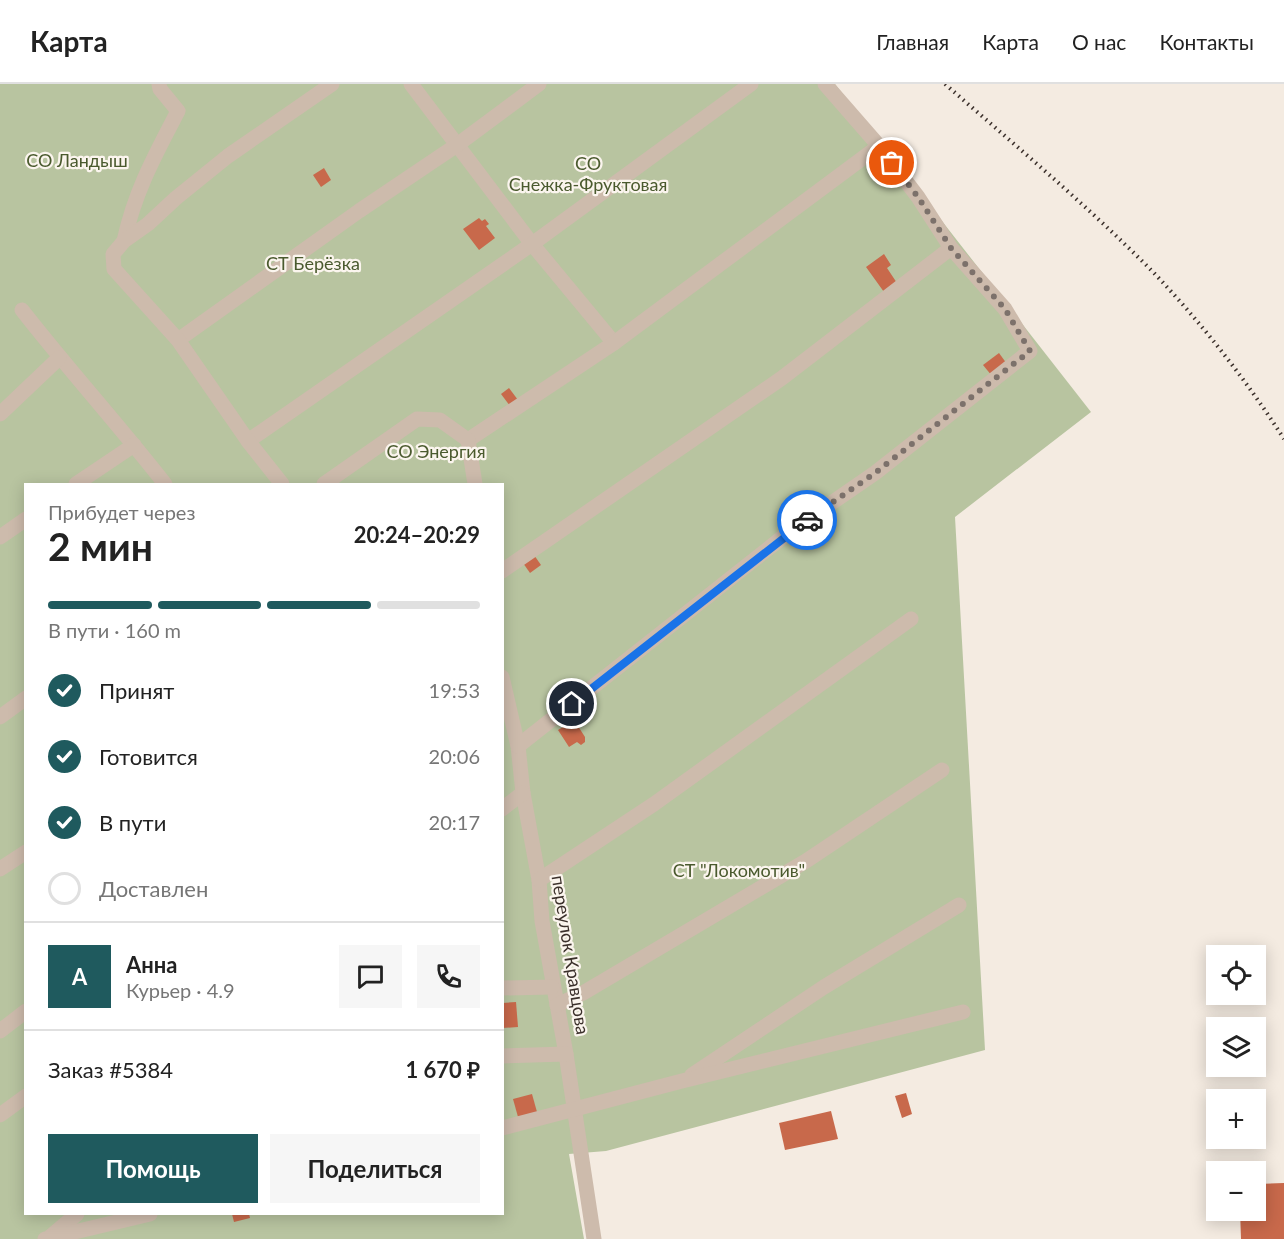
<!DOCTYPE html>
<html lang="ru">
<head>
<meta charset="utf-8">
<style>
	body { margin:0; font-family:Lato,sans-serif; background:#f6f6f6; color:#222; height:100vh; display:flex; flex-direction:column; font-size:22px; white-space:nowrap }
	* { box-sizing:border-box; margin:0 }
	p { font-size:20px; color:#767676 }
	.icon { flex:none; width:33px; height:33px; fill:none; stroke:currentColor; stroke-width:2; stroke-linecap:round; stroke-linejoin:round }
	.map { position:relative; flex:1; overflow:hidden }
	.panel { position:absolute; left:24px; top:399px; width:480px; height:732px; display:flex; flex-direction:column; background:#fff; border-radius:0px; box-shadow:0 3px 15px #0003 }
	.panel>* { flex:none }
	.controls { position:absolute; left:1206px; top:861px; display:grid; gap:12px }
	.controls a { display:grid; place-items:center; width:60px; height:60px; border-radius:0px; background:#fff; box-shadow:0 3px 15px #0003; font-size:30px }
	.pin { position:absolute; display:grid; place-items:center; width:51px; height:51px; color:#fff; margin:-26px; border:3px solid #fff; border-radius:50%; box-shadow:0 2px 6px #0007 }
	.courier { position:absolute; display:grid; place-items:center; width:60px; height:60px; margin:-30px; border:4px solid #1a73e8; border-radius:50%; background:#fff; color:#222; box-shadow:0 2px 8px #0007 }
	.overview em { font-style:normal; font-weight:700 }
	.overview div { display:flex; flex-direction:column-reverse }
	.overview { display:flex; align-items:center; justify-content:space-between; height:102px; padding:0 24px }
	h1 { font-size:39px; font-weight:700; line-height:45px }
	.bar { display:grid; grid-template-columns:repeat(4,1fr); gap:9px 6px; align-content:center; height:72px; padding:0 24px }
	.bar i { height:8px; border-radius:4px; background:#e0e0e0 }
	.bar .current { background:#1f5a5e }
	.bar p { grid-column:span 4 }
	.line { display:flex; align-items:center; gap:15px; padding:0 24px; border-top:2px solid #e0e0e0 }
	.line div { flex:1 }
	.round { display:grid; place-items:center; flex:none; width:63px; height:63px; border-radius:0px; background:#f6f6f6 }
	ol { padding:0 24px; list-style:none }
	li { display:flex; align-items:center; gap:18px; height:66px }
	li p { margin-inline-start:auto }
	li .icon { padding:6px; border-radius:50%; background:#1f5a5e; color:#fff; stroke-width:4 }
	li:last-child { color:#767676 }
	li i { width:33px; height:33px; border:3px solid #e0e0e0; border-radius:50% }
	.action { display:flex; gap:12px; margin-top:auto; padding:12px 24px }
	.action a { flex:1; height:69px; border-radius:0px; background:#1f5a5e; color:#fff; font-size:24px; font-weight:700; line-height:69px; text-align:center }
	.action a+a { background:#f6f6f6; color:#222 }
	header { display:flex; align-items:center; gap:36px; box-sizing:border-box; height:84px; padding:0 30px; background:#fff; border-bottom:2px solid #e0e0e0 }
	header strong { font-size:28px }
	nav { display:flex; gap:33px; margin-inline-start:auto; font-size:21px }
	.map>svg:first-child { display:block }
</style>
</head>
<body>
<header>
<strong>Карта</strong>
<nav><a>Главная</a><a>Карта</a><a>О нас</a><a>Контакты</a></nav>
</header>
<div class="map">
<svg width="1284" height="1155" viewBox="0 0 1284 1155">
	<rect width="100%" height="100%" fill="#f4ebe1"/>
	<path fill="#b8c4a0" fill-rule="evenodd" d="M0,0H835L1091,328L955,433L985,966L606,1067L569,1070L584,1155H0ZM26,400H502V1130H26Z"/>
	<g fill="#c8694b">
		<polygon points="324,84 331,96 321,103 313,91"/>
		<polygon points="479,134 482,137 485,135 489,140 486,142 495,154 479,166 463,145"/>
		<polygon points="884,170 891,181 887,184 897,199 884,208 866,183"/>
		<polygon points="999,269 1007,280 992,292 983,281"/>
		<polygon points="509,304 518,316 510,322 501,310"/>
		<polygon points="534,471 541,481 530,489 523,479"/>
		<polygon points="570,639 572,642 576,639 585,653 585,658 581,661 577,658 569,663 558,646"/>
		<polygon points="516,918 518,943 502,944 502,919"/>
		<polygon points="906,1009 912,1030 902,1034 895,1012"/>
		<polygon points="532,1010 537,1028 518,1033 513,1015"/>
		<polygon points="831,1027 838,1055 785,1066 779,1039"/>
		<polygon points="1284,1099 1284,1155 1241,1155 1240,1126 1256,1126 1256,1100"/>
		<polygon points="232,1130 249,1130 250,1134 234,1138"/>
	</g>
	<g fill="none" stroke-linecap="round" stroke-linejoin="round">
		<g stroke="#cdbbac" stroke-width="15">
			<polyline points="411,0 532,160 614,259"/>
			<path d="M124,157C135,107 155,71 178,27L160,5L159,0"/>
			<path d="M22,226C68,285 119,341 165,400"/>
			<polyline points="178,256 359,127 457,61 539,0"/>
			<polyline points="0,330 59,274"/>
			<polyline points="468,356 614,259 879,62"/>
			<polyline points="468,356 475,400"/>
			<polyline points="248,357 532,160 751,0"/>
			<polyline points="76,400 134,361"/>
			<polyline points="282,400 248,357 178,256 114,185 113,170 124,157 148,140 176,114 228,72 332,0"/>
			<polyline points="324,400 417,335 440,336 468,356"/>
			<polyline points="0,453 26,435"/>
			<polyline points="502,487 782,294 951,164"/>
			<polyline points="502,593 518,662 523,709 539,796 542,837 566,970 594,1155"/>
			<polyline points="0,633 26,614"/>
			<polyline points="518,662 788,449 875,389 1030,267 1005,225 951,164 918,113 879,62 825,0"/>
			<polyline points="502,725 523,709"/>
			<polyline points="0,785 26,768"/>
			<polyline points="539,796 654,720 911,535"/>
			<polyline points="502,904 552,903"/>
			<polyline points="557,921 583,909 806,777 942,686"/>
			<polyline points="0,947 26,927"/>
			<polyline points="502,972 566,970"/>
			<polyline points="692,991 824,903 959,821"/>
			<polyline points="0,1031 26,1012"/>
			<polyline points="502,1044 682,997 963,928"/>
			<polyline points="51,1152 77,1130"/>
			<polyline points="45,1155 150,1130"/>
		</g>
		<path stroke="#3b302b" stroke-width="4" stroke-dasharray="1.5 4.5" stroke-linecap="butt" d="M945,0C1016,62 1089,123 1155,190C1203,241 1247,297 1284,355"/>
	</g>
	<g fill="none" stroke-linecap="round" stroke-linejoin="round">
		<polyline stroke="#7c716b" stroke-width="6" stroke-dasharray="0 10.8" points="807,436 875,389 1030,267 1005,225 951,164 918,113 892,79"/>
		<polyline stroke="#1a73e8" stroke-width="8" points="572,620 807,436"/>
	</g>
	<g text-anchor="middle" stroke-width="4.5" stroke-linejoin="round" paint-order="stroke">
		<g font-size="18" fill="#4a5a2e" stroke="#fbf5ee">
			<text x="77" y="83">СО Ландыш</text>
			<text x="588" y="86">СО<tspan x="588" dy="21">Снежка-Фруктовая</tspan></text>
			<text x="313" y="186">СТ Берёзка</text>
			<text x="436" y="374">СО Энергия</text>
			<text x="739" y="793">СТ "Локомотив"</text>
		</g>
		<g font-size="18" fill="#3b302b" stroke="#fbf5ee">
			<text transform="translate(570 871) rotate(81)" y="6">переулок Кравцова</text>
		</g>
	</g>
</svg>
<div class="controls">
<a><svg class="icon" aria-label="locate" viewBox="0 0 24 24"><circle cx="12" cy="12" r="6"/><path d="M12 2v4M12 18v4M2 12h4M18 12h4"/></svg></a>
<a><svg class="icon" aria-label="layers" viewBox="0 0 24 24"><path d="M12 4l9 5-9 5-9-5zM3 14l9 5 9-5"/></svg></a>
<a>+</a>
<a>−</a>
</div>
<div class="pin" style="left:892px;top:79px;background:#ea580c"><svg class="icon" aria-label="bag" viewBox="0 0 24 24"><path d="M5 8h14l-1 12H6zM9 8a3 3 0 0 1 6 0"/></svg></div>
<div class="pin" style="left:572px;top:620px;background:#1f2937"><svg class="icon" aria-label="home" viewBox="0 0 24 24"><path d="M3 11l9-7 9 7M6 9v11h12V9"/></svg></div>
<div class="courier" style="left:807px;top:436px"><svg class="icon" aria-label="car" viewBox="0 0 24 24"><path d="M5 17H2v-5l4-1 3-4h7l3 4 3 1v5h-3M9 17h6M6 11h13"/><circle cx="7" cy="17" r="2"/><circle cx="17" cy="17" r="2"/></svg></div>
<section class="panel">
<div class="overview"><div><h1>2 мин</h1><p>Прибудет через</p></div><em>20:24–20:29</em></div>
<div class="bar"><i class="current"></i><i class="current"></i><i class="current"></i><i></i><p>В пути · 160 m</p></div>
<ol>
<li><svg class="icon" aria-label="check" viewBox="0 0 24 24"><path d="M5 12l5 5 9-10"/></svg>Принят<p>19:53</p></li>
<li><svg class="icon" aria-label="check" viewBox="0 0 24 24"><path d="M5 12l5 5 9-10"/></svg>Готовится<p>20:06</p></li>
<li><svg class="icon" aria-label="check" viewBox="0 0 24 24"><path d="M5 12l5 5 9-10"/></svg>В пути<p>20:17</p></li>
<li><i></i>Доставлен</li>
</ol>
<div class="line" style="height:108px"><b class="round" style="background:#1f5a5e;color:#fff">А</b><div><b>Анна</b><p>Курьер · 4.9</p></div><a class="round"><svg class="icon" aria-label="chat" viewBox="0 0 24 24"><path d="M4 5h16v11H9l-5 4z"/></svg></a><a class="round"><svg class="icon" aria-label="phone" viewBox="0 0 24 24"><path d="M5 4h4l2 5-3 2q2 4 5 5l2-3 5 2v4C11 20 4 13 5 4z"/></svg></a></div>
<div class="line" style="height:78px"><div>Заказ #5384</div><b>1 670 ₽</b></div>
<div class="action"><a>Помощь</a><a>Поделиться</a></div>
</section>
</div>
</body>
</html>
